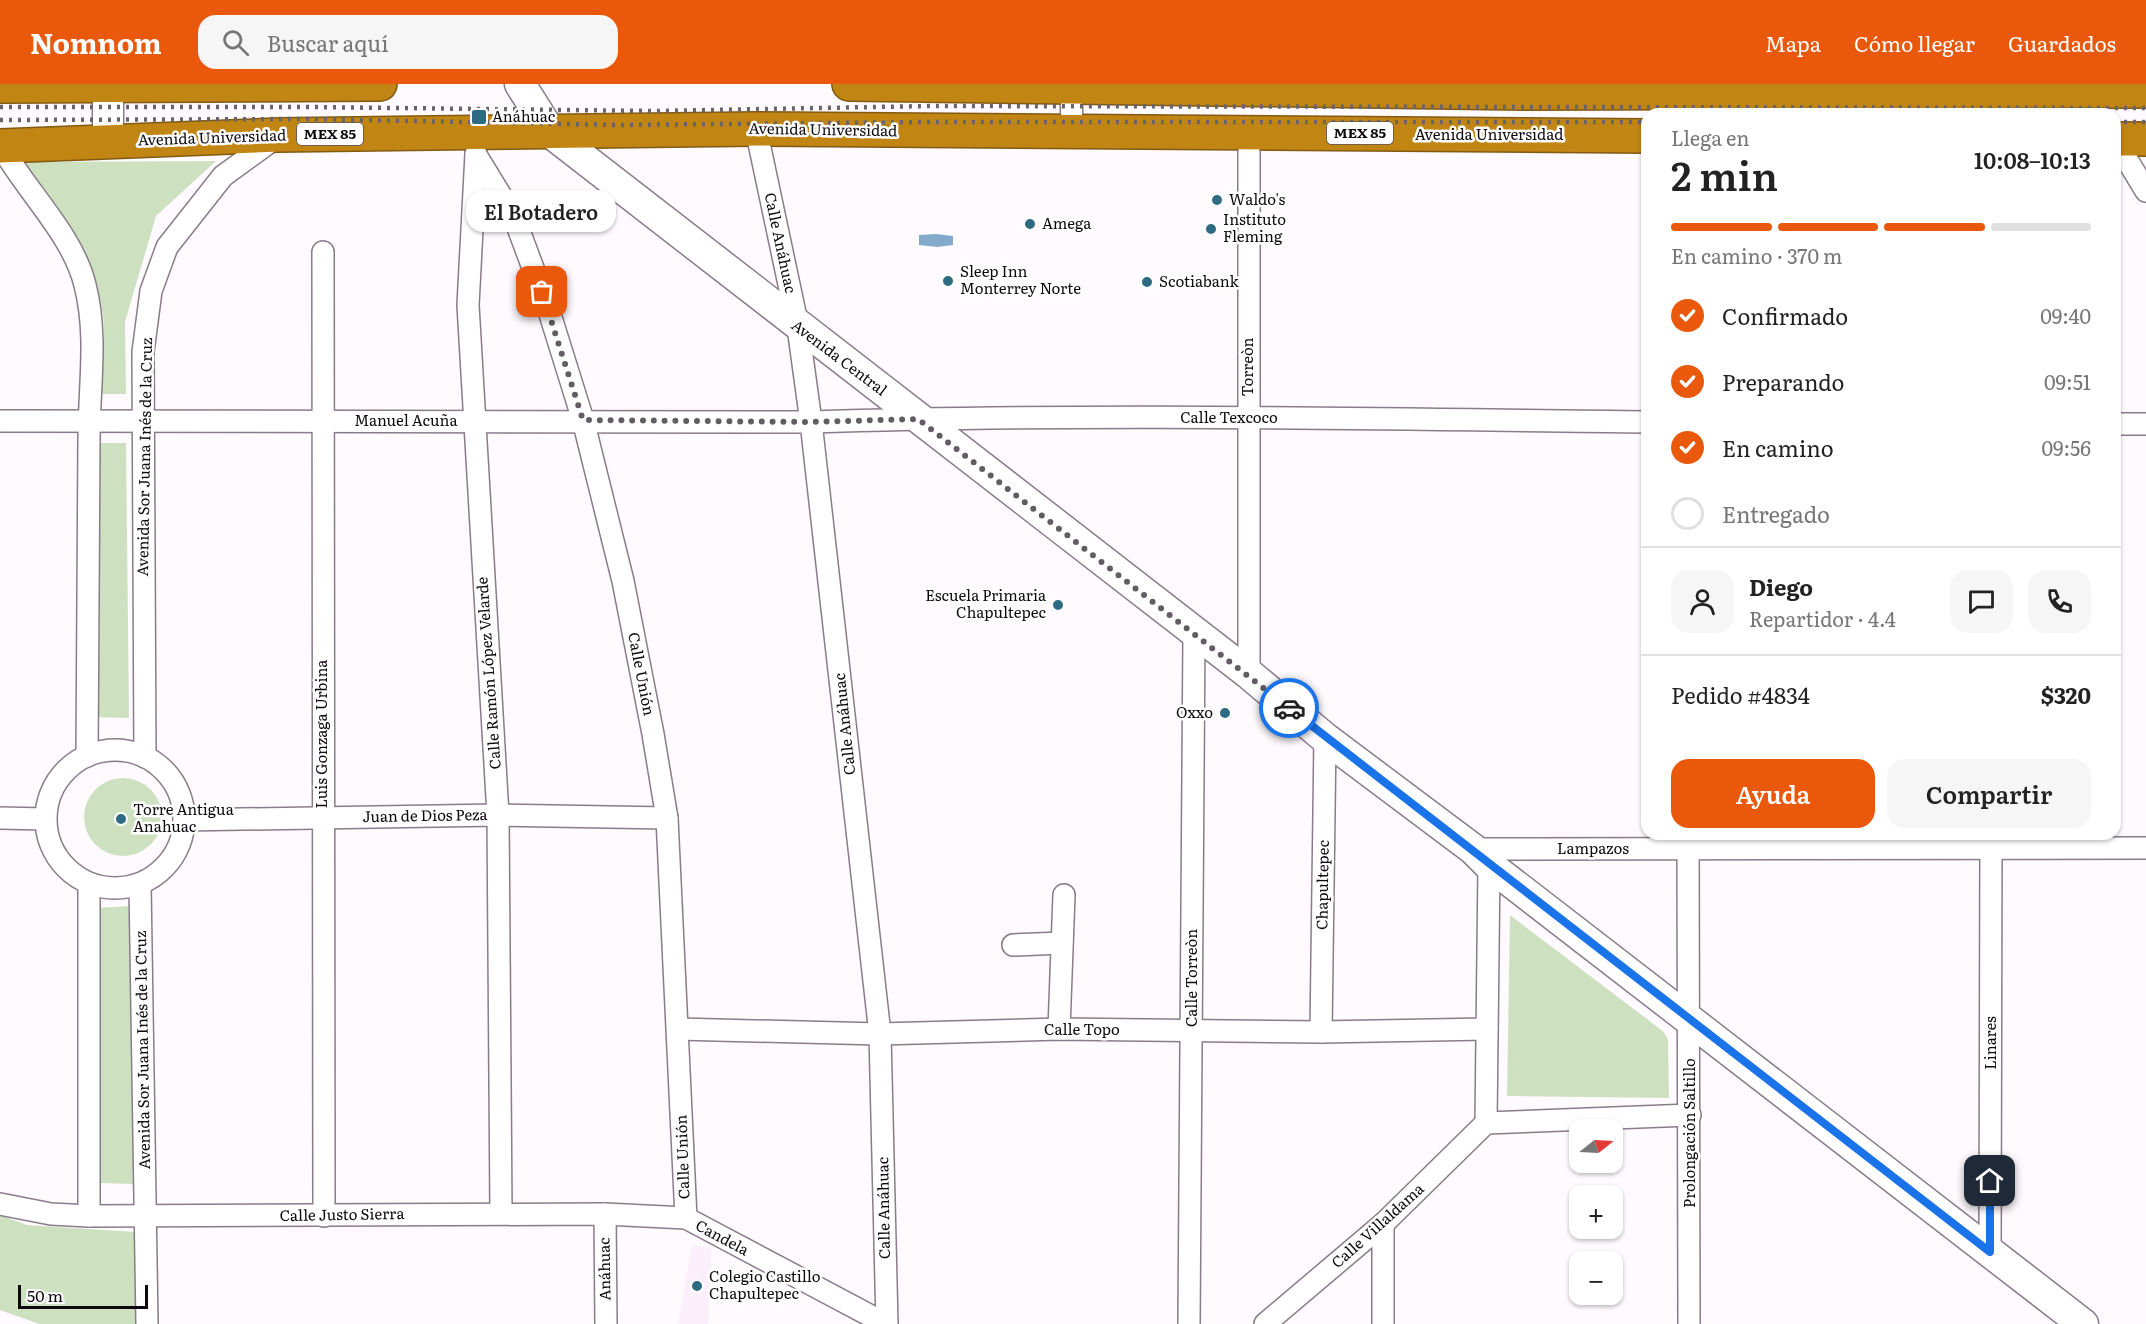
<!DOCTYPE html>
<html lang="es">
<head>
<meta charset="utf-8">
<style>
	body { margin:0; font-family:Literata,serif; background:#f6f6f6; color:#222; height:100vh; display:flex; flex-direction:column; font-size:22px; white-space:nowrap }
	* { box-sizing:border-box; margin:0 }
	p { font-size:20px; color:#767676 }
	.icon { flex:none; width:33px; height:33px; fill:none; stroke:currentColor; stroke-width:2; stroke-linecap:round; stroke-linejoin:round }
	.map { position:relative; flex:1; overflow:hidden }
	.panel { position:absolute; left:1641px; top:24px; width:480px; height:732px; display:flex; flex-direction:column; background:#fff; border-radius:18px; box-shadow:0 2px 4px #0004 }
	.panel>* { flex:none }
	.needle { width:39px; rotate:72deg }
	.fabs { position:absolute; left:1569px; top:1035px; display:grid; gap:12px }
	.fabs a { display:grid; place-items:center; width:54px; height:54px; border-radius:12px; background:#fff; box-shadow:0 2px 4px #0004; font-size:30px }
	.scale { position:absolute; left:18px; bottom:15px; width:130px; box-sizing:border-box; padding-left:6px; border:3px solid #0e090f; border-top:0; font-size:16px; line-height:21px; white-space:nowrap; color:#0e090f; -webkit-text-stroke:4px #fff; paint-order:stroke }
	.pin { position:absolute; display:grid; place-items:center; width:51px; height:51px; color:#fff; margin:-26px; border-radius:12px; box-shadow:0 3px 9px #0006 }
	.courier { position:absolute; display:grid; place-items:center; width:60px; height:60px; margin:-30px; border:4px solid #1a73e8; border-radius:50%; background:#fff; color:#222; box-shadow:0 2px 8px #0007 }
	.bubble { position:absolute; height:42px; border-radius:18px; background:#fff; box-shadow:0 2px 4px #0004; font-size:20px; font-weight:600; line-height:42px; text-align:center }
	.headline em { font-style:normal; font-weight:600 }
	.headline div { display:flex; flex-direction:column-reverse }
	.headline { display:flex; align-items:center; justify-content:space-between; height:102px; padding:0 30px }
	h1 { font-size:39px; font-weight:600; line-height:45px }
	.bar { display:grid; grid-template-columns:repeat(4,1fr); gap:9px 6px; align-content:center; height:72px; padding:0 30px }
	.bar i { height:8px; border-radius:4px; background:#e0e0e0 }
	.bar .on { background:#ea580c }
	.bar p { grid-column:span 4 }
	.line { display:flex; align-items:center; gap:15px; padding:0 30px; border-top:2px solid #e0e0e0 }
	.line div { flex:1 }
	.round { display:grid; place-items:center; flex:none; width:63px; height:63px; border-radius:18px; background:#f6f6f6 }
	ol { padding:0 30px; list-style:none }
	li { display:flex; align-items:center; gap:18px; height:66px }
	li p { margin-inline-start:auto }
	li .icon { padding:6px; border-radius:50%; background:#ea580c; color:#fff; stroke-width:4 }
	li:last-child { color:#767676 }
	li i { width:33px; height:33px; border:3px solid #e0e0e0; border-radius:50% }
	.cta { display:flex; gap:12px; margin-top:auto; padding:12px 30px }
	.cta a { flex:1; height:69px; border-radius:18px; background:#ea580c; color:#fff; font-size:24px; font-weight:600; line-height:69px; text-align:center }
	.cta a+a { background:#f6f6f6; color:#222 }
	header { display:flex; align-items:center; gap:36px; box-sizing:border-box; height:84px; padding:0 30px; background:#ea580c; color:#fff }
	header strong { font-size:28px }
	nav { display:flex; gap:33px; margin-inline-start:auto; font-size:21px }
	.search { width:420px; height:54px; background:#f6f6f6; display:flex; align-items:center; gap:15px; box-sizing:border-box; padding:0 21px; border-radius:18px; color:#767676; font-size:22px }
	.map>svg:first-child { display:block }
</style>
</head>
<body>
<header>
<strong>Nomnom</strong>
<div class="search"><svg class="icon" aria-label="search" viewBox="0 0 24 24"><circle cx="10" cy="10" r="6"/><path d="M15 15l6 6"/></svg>Buscar aquí</div>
<nav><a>Mapa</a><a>Cómo llegar</a><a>Guardados</a></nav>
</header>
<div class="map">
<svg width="2146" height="1240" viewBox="0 0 2146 1240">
	<rect width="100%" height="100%" fill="#fefafe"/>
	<polygon fill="#fceffc" points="692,1160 712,1164 708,1240 678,1240"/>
	<g fill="#cde1c0">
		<path d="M216,77L156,132L125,238L126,310H100C101,284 106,256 103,231C96,179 54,117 21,78Z"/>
		<polygon points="93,359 126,359 129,634 89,633"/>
		<circle cx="123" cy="733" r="39"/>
		<polygon points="131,822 134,1100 99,1099 96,824"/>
		<polygon points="1510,831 1664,948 1668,956 1669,1014 1507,1012"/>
		<polygon points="0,1131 27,1141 135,1148 141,1240 39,1240 0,1226"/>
	</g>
	<polygon fill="#83aacb" points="936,150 953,152 953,161 937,163 919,161 919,151"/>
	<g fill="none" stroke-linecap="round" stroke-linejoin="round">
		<defs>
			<g id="street">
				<polyline points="1071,0 1072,49"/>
				<polyline points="756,45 798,243 811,338 880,950 887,1240"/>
				<polyline points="1249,48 1249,590"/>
				<polyline points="2115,56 2146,107"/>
				<path d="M1,62C26,107 73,151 85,201C98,251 89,303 89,354C88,460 88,566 87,672"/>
				<polyline points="476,70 468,221 498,731 501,1129"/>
				<polyline points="476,71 514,133 549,227 583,336 623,497 653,650 667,734 686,1134"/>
				<polyline points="323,168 324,1132"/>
				<path d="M0,337L811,338C1090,329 1368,335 1647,338"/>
				<polyline points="2115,340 2146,340"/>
				<circle cx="115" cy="735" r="69"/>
				<polyline points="145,673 143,268 151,207 167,163 223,92 278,52"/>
				<polyline points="0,734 45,735"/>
				<polyline points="184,736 498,731 667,734"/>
				<polyline points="1688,750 1689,1240"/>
				<polyline points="1473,765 2146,764"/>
				<polyline points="140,800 147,1240"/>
				<polyline points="1013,861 1062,859"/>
				<polyline points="678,945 880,950 1059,945 1321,948 1487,945"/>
				<polyline points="1059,945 1064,811"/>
				<polyline points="1321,948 1325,654"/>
				<polyline points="1486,1039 1489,781"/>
				<polyline points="0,1120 51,1130 89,1132 605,1130 686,1134 886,1240"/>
				<polyline points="605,1130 606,1240"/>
				<polyline points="89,1132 89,800"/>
				<polyline points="1383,1140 1383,1240"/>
				<polyline points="1990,1168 1991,750"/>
				<polyline points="1189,1240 1194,549"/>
				<polyline points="1265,1240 1383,1140 1486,1039 1690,1031"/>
			</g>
			<g id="secondary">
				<polyline points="108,0 108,58"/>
				<polyline points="520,0 551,49 1249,590 1325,654 1473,765 1489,781 2083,1240"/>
			</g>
			<g id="highway">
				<polyline points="849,0 1524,9 2146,7"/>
				<polyline points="0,2 380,0"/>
				<polyline points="2115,55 2146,55"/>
				<polyline points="0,62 279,51 756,45 1647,52"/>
			</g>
		</defs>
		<use href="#street" stroke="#897c8a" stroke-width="24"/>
		<use href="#secondary" stroke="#897c8a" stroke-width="33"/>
		<use href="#highway" stroke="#825a12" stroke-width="36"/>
		<use href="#street" stroke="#fff" stroke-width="21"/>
		<use href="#secondary" stroke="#fff" stroke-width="30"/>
		<use href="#highway" stroke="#c18514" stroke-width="33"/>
		<g stroke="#696469" stroke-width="4.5" stroke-dasharray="3 6" stroke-linecap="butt">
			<polyline points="0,23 309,23 654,27 930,22 2146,24"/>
			<polyline points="0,36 309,35 618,41 929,38 1647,38"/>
			<polyline points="2115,38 2146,38"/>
		</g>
	</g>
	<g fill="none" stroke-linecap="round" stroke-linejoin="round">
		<polyline stroke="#625d63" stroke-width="6" stroke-dasharray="0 10.8" points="542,208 583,336 811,338 918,335 1289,624"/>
		<polyline stroke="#1a73e8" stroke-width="8" points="1289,624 1990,1168 1990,1097"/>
	</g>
	<g fill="#2e6b82" stroke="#fff" stroke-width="2">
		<rect x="471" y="25" width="16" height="16" rx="3"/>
		<circle cx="1217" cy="116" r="6"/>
		<circle cx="1030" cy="140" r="6"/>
		<circle cx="1211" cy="145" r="6"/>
		<circle cx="948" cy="197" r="6"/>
		<circle cx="1147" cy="198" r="6"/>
		<circle cx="1058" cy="521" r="6"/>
		<circle cx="1225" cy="629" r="6"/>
		<circle cx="121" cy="735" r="6"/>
		<circle cx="697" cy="1202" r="6"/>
	</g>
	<g text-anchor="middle" stroke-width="5" stroke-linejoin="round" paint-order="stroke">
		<g fill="#fff" stroke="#565357" stroke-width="1.5">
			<rect x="1327" y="38" width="66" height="22" rx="4.5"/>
			<rect x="297" y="39" width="66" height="22" rx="4.5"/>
		</g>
		<g font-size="14" font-weight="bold" fill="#0e090f">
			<text x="1360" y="54">MEX 85</text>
			<text x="330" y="55">MEX 85</text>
		</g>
		<g font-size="15" fill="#0e090f" stroke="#fff" text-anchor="start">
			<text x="492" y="38">Anáhuac</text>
			<text x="1229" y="121">Waldo's</text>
			<text x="1223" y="141">Instituto<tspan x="1223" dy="17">Fleming</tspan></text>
			<text x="1042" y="145">Amega</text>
			<text x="960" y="193">Sleep Inn<tspan x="960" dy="17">Monterrey Norte</tspan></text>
			<text x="1159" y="203">Scotiabank</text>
			<text x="1046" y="517" text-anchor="end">Escuela Primaria<tspan x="1046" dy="17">Chapultepec</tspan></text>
			<text x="1213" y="634" text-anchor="end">Oxxo</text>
			<text x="133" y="731">Torre Antigua<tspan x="133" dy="17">Anahuac</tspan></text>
			<text x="709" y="1198">Colegio Castillo<tspan x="709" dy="17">Chapultepec</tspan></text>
		</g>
		<g font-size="15" fill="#0e090f" stroke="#fff">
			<text transform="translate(823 46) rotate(1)" y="5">Avenida Universidad</text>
			<text x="1489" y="56">Avenida Universidad</text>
			<text transform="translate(212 54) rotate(-2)" y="5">Avenida Universidad</text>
			<text transform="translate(780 159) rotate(78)" y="5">Calle Anáhuac</text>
			<text transform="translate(839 274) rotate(37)" y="5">Avenida Central</text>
			<text transform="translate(1248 283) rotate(-90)" y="5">Torreòn</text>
			<text x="1229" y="339">Calle Texcoco</text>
			<text x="406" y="342">Manuel Acuña</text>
			<text transform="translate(145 373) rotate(-89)" y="5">Avenida Sor Juana Inés de la Cruz</text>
			<text transform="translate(489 589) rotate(-94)" y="5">Calle Ramón López Velarde</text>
			<text transform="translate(641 590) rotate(79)" y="5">Calle Unión</text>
			<text transform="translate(845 640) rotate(-96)" y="5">Calle Anáhuac</text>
			<text transform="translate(322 650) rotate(-90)" y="5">Luis Gonzaga Urbina</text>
			<text transform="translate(425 732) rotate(-1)" y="5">Juan de Dios Peza</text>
			<text x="1593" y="770">Lampazos</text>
			<text transform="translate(1323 801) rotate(-89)" y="5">Chapultepec</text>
			<text transform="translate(1192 894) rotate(-90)" y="5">Calle Torreòn</text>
			<text x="1082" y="951">Calle Topo</text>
			<text transform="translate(1991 959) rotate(-90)" y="5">Linares</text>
			<text transform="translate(143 966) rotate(-91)" y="5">Avenida Sor Juana Inés de la Cruz</text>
			<text transform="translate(1690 1049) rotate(-90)" y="5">Prolongación Saltillo</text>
			<text transform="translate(683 1073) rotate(-92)" y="5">Calle Unión</text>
			<text transform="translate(884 1124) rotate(-91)" y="5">Calle Anáhuac</text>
			<text transform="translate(342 1131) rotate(-1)" y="5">Calle Justo Sierra</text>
			<text transform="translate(1378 1142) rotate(-42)" y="5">Calle Villaldama</text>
			<text transform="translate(722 1154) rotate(28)" y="5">Candela</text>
			<text transform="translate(605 1185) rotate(-91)" y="5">Anáhuac</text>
		</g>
	</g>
</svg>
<div class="fabs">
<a><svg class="needle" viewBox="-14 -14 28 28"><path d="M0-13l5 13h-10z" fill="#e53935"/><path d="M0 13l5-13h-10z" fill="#767676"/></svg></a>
<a>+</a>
<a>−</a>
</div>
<div class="scale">50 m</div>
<div class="pin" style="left:542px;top:208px;background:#ea580c"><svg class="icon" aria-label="bag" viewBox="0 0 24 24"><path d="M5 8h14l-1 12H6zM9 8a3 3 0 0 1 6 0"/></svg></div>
<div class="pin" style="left:1990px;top:1097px;background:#1f2937"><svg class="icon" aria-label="home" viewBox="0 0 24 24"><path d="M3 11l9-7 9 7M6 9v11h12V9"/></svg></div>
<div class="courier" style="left:1289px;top:624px"><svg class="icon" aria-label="car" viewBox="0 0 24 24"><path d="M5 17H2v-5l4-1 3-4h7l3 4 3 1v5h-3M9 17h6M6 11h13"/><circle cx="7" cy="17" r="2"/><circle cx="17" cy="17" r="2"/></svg></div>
<div class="bubble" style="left:466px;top:106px;width:150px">El Botadero</div>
<section class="panel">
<div class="headline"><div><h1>2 min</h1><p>Llega en</p></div><em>10:08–10:13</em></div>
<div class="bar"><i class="on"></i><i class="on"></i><i class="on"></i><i></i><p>En camino · 370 m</p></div>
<ol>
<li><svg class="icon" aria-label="check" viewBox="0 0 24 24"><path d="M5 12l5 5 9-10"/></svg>Confirmado<p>09:40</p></li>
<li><svg class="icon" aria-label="check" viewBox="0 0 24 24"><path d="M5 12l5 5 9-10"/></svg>Preparando<p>09:51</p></li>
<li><svg class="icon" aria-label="check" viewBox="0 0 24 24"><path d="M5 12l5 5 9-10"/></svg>En camino<p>09:56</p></li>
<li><i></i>Entregado</li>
</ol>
<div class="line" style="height:108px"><a class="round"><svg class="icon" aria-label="person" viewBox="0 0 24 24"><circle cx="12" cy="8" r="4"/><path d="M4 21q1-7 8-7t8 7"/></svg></a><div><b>Diego</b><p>Repartidor · 4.4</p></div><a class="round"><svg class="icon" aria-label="chat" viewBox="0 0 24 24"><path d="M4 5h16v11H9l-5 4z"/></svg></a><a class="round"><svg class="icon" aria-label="phone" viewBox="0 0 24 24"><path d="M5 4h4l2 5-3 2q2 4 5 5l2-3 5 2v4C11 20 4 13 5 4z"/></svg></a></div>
<div class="line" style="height:78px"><div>Pedido #4834</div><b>$320</b></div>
<div class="cta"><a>Ayuda</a><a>Compartir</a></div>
</section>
</div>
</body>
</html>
